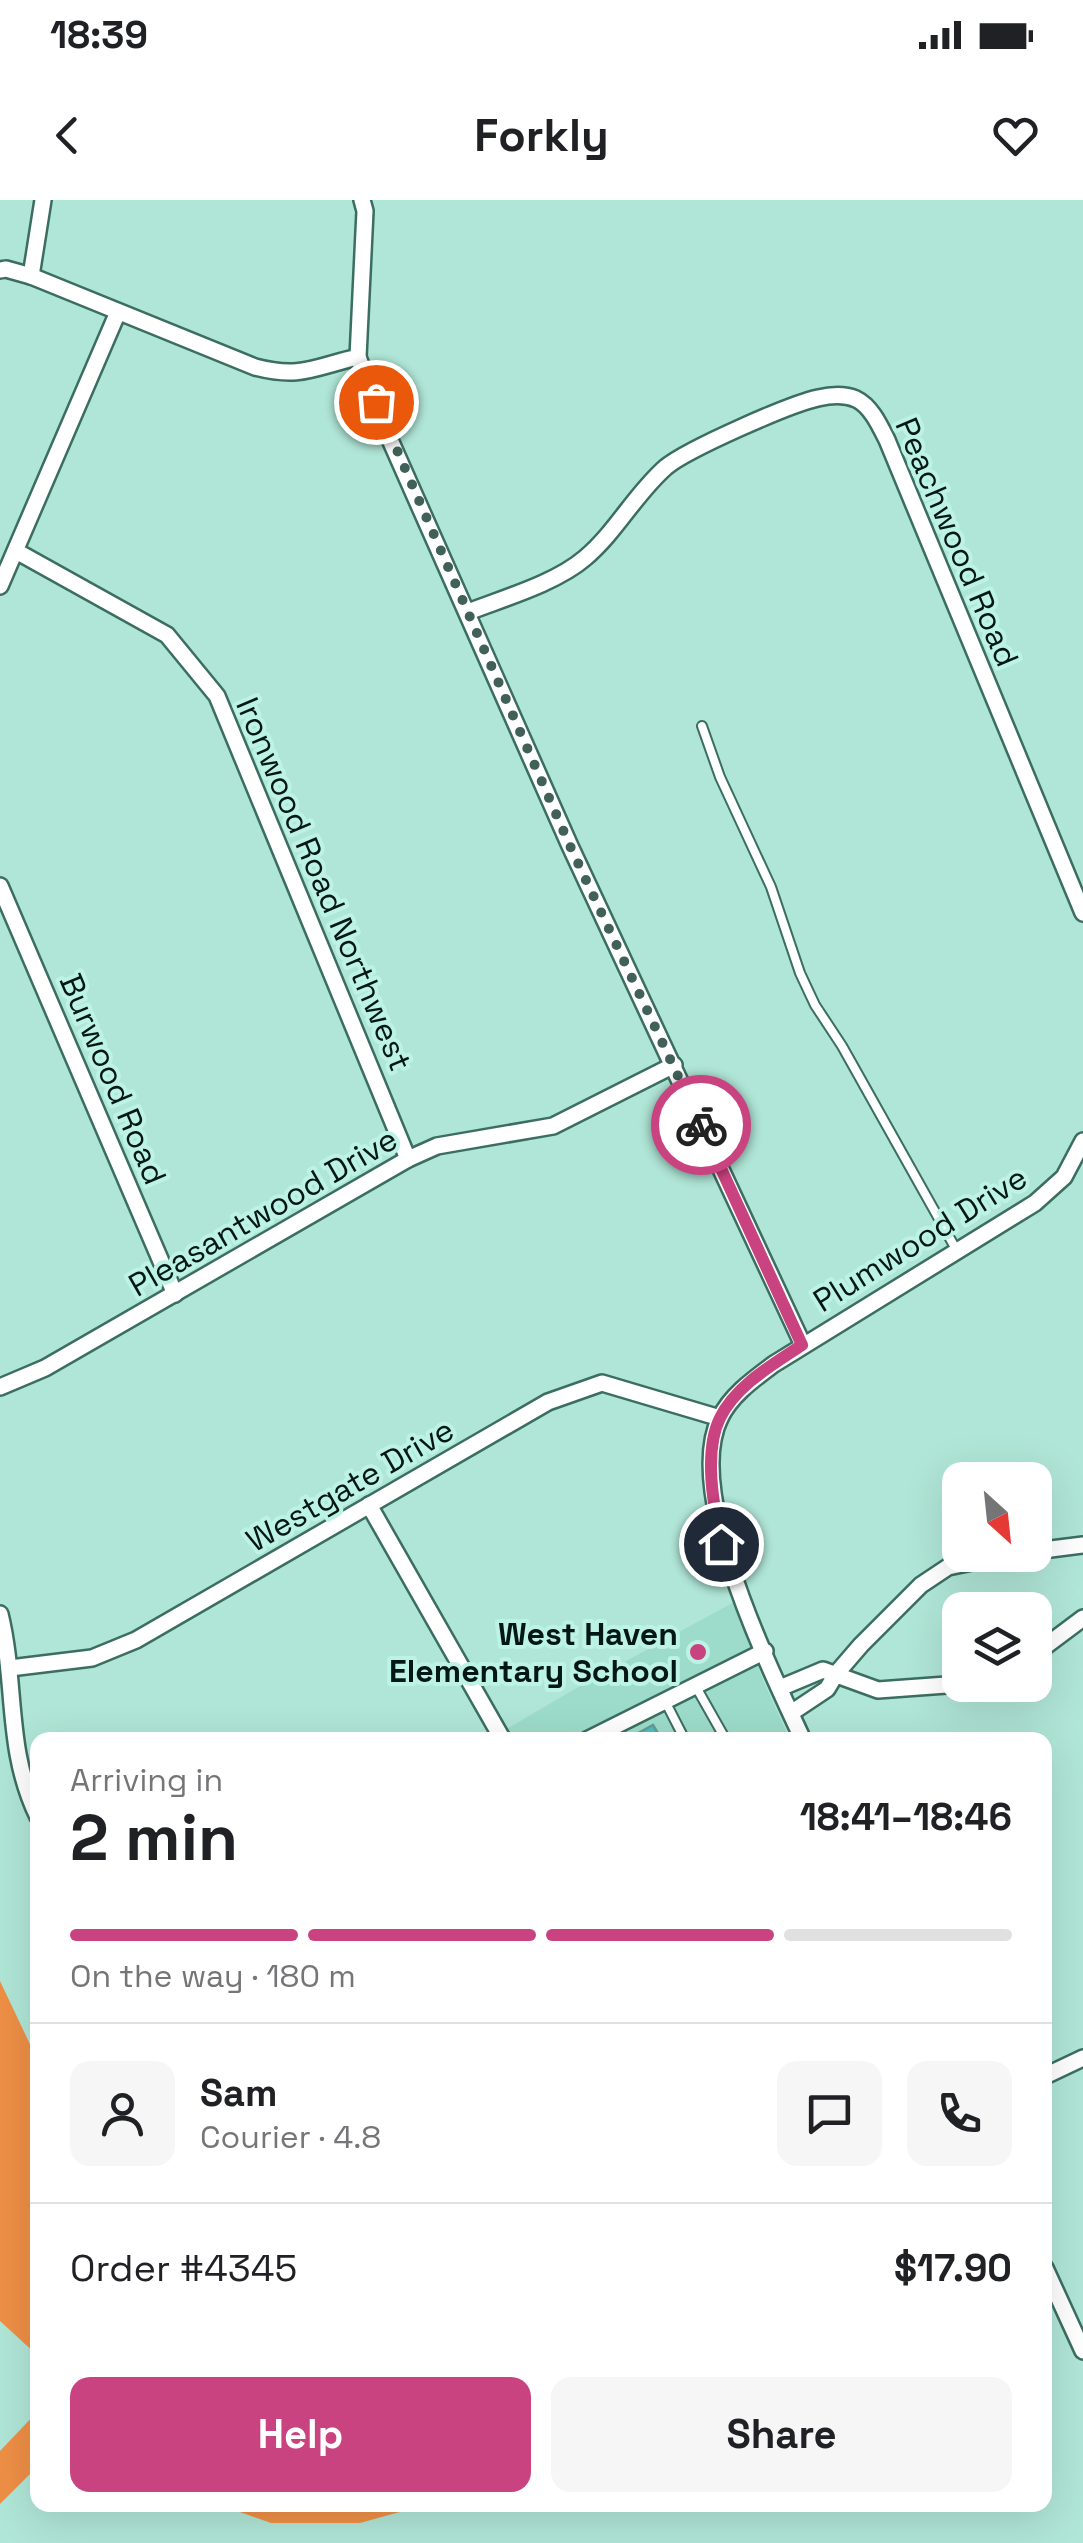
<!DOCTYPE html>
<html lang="en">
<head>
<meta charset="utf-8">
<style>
	body { margin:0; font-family:"Space Grotesk",sans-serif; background:#f6f6f6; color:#202124; height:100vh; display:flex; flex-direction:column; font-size:38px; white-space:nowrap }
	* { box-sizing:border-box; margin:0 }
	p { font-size:32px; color:#757577 }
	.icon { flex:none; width:55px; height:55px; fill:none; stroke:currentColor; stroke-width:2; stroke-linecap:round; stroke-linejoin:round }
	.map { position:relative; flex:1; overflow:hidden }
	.drawer { position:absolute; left:30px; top:1532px; width:1022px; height:780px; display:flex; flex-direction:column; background:#fff; border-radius:20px; box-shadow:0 10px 40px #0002 }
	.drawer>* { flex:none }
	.needle { width:65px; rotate:153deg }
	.fabs { position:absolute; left:942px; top:1262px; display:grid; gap:20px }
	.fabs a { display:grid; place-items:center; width:110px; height:110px; border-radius:20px; background:#fff; box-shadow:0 10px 40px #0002; font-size:50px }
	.pin { position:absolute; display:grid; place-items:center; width:85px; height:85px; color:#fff; margin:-42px; border:5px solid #fff; border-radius:50%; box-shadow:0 2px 10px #0007 }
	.courier { position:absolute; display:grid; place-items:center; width:100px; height:100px; margin:-50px; border:8px solid #ca4381; border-radius:50%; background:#fff; color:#222; box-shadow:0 2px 12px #0007 }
	.summary em { font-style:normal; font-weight:700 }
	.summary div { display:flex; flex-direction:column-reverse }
	.summary { display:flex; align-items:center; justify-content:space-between; height:170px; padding:0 40px }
	h1 { font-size:65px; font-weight:700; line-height:75px }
	.bar { display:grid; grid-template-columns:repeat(4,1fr); gap:15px 10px; align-content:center; height:120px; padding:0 40px }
	.bar i { height:12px; border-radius:8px; background:#e0e0e0 }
	.bar .on { background:#ca4381 }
	.bar p { grid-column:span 4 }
	.line { display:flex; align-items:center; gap:25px; padding:0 40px; border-top:2px solid #e0e0e0 }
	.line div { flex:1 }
	.round { display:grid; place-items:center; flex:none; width:105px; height:105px; border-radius:20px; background:#f6f6f6 }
	.cta { display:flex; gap:20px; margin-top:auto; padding:20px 40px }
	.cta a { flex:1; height:115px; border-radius:20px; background:#ca4381; color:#fff; font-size:40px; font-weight:700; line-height:115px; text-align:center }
	.cta a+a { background:#f6f6f6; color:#202124 }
	.status { display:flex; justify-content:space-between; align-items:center; height:70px; padding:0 50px; background:#fff; direction:ltr }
	.status svg { height:28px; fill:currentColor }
	header { display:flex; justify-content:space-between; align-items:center; height:130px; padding:0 40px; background:#fff; font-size:45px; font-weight:700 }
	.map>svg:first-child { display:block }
</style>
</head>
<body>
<div class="status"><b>18:39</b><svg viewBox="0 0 49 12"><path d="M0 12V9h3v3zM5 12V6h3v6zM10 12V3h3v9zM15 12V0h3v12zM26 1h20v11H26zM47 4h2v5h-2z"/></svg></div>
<header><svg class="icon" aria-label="back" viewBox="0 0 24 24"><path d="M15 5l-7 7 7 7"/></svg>Forkly<svg class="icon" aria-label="heart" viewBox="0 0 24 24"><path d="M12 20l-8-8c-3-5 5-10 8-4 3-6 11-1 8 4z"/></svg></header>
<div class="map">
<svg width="1083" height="2343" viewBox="0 0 1083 2343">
	<rect width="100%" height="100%" fill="#b0e6d7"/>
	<polygon fill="#9ddcca" points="734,1402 763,1480 790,1540 488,1540 573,1490"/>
	<g fill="#ee8f46">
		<polygon points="0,1781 37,1859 37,2155 0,2121"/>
		<polygon points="37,2212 37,2267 0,2304 0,2251"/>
		<polygon points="220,2305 425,2305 360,2323 271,2323"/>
	</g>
	<polygon fill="#4ebfc0" stroke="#639c9c" stroke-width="2.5" points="653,1525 662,1540 626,1540"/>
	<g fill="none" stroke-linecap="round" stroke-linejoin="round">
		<defs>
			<g id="service">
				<polyline points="702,526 720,577 771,687 800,773 815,805 842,846 957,1051"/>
				<polyline points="696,1487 726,1540"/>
				<polyline points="665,1501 685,1540"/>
			</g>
			<g id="minor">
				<polyline points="362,0 365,11 358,157 387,233 570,646 803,1145"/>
				<path d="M0,70L6,69L31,76L255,167C301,179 314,167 358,157"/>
				<polyline points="31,76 43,0"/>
				<polyline points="16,351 167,435 217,496 408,959"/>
				<polyline points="0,386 118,112"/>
				<path d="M468,412C504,398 556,383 585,358C616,332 635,294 666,267C688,249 790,204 818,198C831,195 844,194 856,199C871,206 880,226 887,240L1083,713"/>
				<polyline points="0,686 175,1094"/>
				<polyline points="0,1187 45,1168 408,959 437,946 553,926 674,865"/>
				<polyline points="369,1305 503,1540"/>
				<polyline points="1035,1351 1083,1345"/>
				<path d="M0,1414C17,1484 5,1549 38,1617"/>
				<polyline points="1035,1454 1083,1418"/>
				<polyline points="10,1468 92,1458 136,1440 548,1202 602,1183 720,1218"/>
				<polyline points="780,1488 823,1470 878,1490 960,1484"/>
				<polyline points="791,1513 827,1489 836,1474 861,1445 921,1385 948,1367 1006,1355"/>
				<polyline points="587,1540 765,1451"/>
				<path d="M803,1540C770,1468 683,1293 720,1218C731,1195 754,1179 774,1164L1035,1003L1064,977L1083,941"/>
				<polyline points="1045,1876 1083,1858"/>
				<polyline points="1045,2068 1083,2151"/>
			</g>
		</defs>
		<use href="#service" stroke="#3b6e61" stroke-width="12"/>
		<use href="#minor" stroke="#3b6e61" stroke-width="20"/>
		<use href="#service" stroke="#fff" stroke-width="8"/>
		<use href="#minor" stroke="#fff" stroke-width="15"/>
	</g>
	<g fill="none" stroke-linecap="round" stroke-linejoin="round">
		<polyline stroke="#406058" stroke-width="10" stroke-dasharray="0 18" points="376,202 570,646 701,925"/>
		<path stroke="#ca4381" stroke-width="12" d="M701,925L802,1145C774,1164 736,1185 720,1218C703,1252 714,1308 721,1344"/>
	</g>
	<circle fill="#ca4381" stroke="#bdf3e4" stroke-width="4" cx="698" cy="1452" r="10"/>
	<g text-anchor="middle" stroke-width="8" stroke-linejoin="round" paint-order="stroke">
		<g font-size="32" fill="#031813" stroke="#bdf3e4">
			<text transform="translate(957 342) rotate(67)" y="11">Peachwood Road</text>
			<text transform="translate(324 684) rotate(67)" y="11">Ironwood Road Northwest</text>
			<text transform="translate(113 879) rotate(67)" y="11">Burwood Road</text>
			<text transform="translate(263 1012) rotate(-30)" y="11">Pleasantwood Drive</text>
			<text transform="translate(920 1039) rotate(-32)" y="11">Plumwood Drive</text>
			<text transform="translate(350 1285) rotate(-30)" y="11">Westgate Drive</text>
		</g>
		<g font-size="32" font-weight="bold" fill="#031813" stroke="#bdf3e4" text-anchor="end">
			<text x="678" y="1445">West Haven<tspan x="678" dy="37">Elementary School</tspan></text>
		</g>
	</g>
</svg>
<div class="fabs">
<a><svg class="needle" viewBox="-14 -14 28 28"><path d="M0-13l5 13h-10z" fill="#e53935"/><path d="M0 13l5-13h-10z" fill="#757577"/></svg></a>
<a><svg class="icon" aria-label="layers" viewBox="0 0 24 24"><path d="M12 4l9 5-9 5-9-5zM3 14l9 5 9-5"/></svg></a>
</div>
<div class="pin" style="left:376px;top:202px;background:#ea580c"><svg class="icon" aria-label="bag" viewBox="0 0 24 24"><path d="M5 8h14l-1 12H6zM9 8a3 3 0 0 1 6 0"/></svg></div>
<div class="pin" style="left:721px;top:1344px;background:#1f2937"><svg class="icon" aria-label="home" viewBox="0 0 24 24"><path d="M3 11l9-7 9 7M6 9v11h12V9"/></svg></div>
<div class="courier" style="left:701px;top:925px"><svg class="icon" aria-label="bike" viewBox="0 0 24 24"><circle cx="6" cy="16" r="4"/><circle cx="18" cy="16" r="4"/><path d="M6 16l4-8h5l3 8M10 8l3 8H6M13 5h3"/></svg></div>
<section class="drawer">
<div class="summary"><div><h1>2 min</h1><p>Arriving in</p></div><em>18:41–18:46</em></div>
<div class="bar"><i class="on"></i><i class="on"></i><i class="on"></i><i></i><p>On the way · 180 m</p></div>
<div class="line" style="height:180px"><a class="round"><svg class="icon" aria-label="person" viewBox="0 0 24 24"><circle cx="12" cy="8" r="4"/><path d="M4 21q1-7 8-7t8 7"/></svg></a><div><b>Sam</b><p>Courier · 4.8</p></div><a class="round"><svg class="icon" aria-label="chat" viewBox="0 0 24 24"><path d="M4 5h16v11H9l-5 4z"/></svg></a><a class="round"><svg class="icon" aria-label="phone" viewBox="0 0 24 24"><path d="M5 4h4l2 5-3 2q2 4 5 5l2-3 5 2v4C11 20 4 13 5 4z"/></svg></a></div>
<div class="line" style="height:130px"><div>Order #4345</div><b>$17.90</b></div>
<div class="cta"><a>Help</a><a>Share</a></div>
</section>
</div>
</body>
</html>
